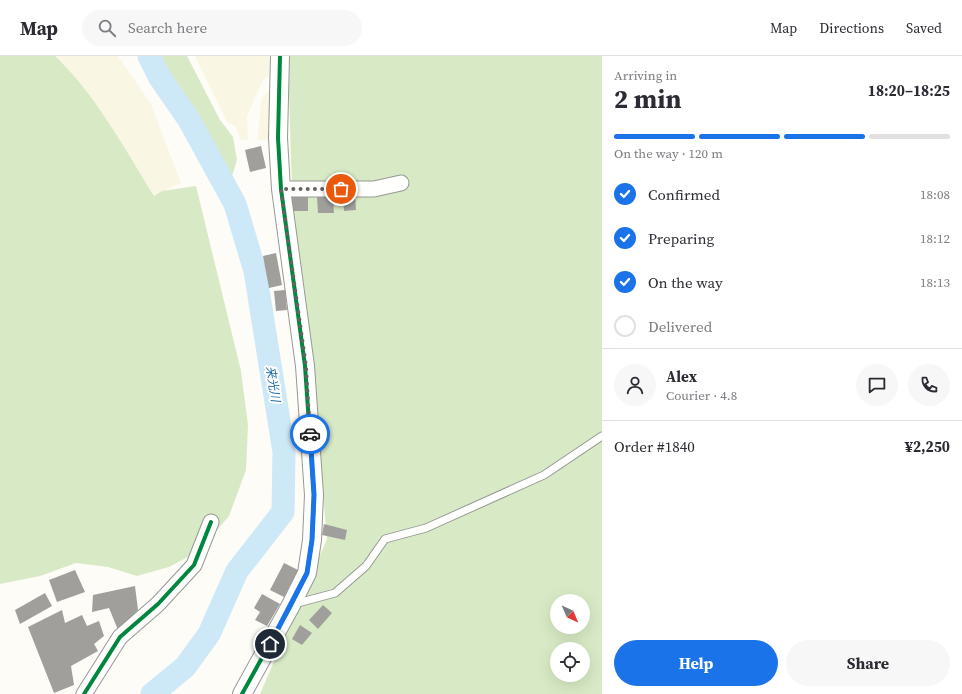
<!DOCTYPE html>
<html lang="en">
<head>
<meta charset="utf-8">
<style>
	body { margin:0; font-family:"Source Serif 4","Noto Sans JP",serif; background:#f7f7f7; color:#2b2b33; height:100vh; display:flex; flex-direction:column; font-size:15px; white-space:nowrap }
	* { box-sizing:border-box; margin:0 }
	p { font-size:13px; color:#7c7c81 }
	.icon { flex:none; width:22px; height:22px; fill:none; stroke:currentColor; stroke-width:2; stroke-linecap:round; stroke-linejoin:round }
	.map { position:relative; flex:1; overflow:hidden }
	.details { display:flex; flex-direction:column; background:#fff; width:360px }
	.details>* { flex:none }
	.needle { width:26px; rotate:136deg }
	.tools { position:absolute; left:550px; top:538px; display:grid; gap:8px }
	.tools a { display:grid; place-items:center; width:40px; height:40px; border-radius:50%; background:#fff; box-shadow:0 4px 16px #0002; font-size:20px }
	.pin { position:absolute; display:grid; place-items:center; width:34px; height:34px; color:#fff; margin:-17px; border:2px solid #fff; border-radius:50%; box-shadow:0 1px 4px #0007 }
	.courier { position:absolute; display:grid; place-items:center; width:40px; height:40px; margin:-20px; border:3px solid #1a73e8; border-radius:50%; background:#fff; color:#222; box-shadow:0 1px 5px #0007 }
	.overview em { font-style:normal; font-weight:700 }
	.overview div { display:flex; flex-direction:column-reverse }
	.overview { display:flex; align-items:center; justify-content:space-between; height:68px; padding:0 12px }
	h1 { font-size:26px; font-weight:700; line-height:30px }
	.bar { display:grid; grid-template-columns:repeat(4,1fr); gap:6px 4px; align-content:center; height:48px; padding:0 12px }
	.bar i { height:5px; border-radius:3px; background:#e1e1e2 }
	.bar .active { background:#1a73e8 }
	.bar p { grid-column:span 4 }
	.line { display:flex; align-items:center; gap:10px; padding:0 12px; border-top:1px solid #e1e1e2 }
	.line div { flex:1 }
	.round { display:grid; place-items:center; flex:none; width:42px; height:42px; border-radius:21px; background:#f7f7f7 }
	ol { padding:0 12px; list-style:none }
	li { display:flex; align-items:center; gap:12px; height:44px }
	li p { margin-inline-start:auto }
	li .icon { padding:4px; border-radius:50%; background:#1a73e8; color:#fff; stroke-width:4 }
	li:last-child { color:#7c7c81 }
	li i { width:22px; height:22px; border:2px solid #e1e1e2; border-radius:50% }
	.primary-button { display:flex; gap:8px; margin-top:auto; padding:8px 12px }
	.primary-button a { flex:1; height:46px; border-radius:24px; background:#1a73e8; color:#fff; font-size:16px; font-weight:700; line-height:46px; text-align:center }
	.primary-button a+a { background:#f7f7f7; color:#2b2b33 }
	header { display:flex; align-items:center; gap:24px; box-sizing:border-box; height:56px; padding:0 20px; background:#fff; border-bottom:1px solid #e1e1e2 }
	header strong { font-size:19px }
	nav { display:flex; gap:22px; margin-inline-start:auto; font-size:14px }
	.search { width:280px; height:36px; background:#f7f7f7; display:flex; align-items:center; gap:10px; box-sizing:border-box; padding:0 14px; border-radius:22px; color:#7c7c81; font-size:15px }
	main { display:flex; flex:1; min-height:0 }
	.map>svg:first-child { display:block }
</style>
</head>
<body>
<header>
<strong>Map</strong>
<div class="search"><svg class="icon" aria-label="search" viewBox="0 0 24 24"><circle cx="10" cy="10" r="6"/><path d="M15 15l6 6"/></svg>Search here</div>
<nav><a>Map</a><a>Directions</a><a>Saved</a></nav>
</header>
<main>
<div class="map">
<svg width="602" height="638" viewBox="0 0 602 638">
	<rect width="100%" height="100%" fill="#fdfcf7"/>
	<g fill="#f9f7e4">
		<polygon points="55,0 118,0 151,48 181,127 154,140 91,44 65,10"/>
		<polygon points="195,0 269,0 269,20 263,24 247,60 248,84 241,84 235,70 227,66"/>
		<polygon points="271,33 270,83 257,84 262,42"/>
	</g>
	<g fill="#d8eac5" fill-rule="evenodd">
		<path d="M0,0H55C96,39 124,92 154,140L162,135L196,130L241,315L248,369L246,414L229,460L199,495L169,511L137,520L108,511L76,507L40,520L0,528Z"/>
		<polygon points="143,0 187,0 220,64 233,81 237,104 232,120 226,120 215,107 203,101 187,57 151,26 145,4"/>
		<path d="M288,0H602V638H260L327,483L306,244L295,173L291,107ZM557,545H583V571H557ZM557,593H583V619H557Z"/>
	</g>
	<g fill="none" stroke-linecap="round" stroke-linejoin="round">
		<polyline stroke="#cde8f7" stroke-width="23" points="149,0 160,22 189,64 235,148 255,215 284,396 283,456 237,515 209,578 185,611 152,638"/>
	</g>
	<g fill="#a19f9c">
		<polygon points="261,90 266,112 250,116 245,94"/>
		<polygon points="308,138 308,155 292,155 291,139"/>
		<polygon points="355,138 356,154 344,155 343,139"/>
		<polygon points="333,140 334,157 318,157 317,141"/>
		<polygon points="276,197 282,229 269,232 263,200"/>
		<polygon points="285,234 287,254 276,255 274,235"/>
		<polygon points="324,468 347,474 345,484 322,479"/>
		<polygon points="284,507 298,514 284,541 270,534"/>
		<polygon points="75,514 85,536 57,546 49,524"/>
		<polygon points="135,530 138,554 118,574 109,552 92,556 93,539"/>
		<polygon points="45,537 52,550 20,568 15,554"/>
		<polygon points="262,538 280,548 267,570 255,564 260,556 254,552"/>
		<polygon points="323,549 332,557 318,573 309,564"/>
		<polygon points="62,554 65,567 82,559 87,570 99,565 104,580 94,588 98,595 71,610 74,629 54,637 28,571"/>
		<polygon points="300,569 312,577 302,589 292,583"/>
	</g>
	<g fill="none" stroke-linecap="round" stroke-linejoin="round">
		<defs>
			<polyline id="service" points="294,548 335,537 366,510 385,483 426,472 544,419 602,380"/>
			<g id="minor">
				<polyline points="281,133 374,133 401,127"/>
				<polyline points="84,638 120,581 158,548 194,509 211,466"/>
			</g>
			<polyline id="tertiary" points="242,638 290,551 307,517 312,484 314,439 305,310 281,133 278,82 280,0"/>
		</defs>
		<use href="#service" stroke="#979795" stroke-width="9"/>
		<use href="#minor" stroke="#979795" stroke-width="17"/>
		<use href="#tertiary" stroke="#979795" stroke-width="20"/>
		<use href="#service" stroke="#fffffe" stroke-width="7"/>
		<use href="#minor" stroke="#fffffe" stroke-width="15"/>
		<use href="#tertiary" stroke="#fffffe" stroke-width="18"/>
		<defs>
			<g id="cycleway">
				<polyline points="84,638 120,581 158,548 194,509 211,466"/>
				<polyline points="242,638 290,551 307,517 312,484 314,439 305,310 281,133 278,82 280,0"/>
			</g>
		</defs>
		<use href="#cycleway" stroke="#fff" stroke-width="6"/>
		<use href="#cycleway" stroke="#00873e" stroke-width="4"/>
	</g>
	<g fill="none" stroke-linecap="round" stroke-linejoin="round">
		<polyline stroke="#646362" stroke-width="4" stroke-dasharray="0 7.2" points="310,378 306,310 281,133 341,133"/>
		<polyline stroke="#1a73e8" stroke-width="5" points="270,588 307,517 312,484 314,439 310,378"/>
	</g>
	<g text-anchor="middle" stroke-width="4" stroke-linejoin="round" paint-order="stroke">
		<g font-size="12" font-style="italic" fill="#1768a6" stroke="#fff">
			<text transform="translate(273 328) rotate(81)" y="4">来光川</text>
		</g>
	</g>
</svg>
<div class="tools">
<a><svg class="needle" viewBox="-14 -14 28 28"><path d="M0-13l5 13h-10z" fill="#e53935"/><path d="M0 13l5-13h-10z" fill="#7c7c81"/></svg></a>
<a><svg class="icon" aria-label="locate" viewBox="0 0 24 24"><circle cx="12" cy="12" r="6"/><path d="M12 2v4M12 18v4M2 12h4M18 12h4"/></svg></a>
</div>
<div class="pin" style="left:341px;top:133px;background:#ea580c"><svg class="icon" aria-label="bag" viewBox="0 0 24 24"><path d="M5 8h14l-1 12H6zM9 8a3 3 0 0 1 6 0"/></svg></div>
<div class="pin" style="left:270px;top:588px;background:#1f2937"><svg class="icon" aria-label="home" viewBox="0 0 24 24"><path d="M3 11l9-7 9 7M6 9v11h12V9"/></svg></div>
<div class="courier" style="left:310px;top:378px"><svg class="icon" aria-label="car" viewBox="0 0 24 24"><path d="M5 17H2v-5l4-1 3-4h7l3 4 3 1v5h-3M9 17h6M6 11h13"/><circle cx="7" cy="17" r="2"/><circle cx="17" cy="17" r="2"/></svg></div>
</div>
<section class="details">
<div class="overview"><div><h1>2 min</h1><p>Arriving in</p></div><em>18:20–18:25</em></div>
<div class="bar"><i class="active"></i><i class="active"></i><i class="active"></i><i></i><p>On the way · 120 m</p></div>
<ol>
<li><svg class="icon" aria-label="check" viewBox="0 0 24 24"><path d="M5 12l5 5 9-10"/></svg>Confirmed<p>18:08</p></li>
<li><svg class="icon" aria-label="check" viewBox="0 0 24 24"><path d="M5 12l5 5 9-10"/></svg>Preparing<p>18:12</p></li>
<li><svg class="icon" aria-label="check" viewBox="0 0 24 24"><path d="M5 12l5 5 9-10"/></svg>On the way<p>18:13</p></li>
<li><i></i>Delivered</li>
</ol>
<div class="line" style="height:72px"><a class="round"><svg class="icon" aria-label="person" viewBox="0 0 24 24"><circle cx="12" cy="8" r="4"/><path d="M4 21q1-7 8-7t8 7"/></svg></a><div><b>Alex</b><p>Courier · 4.8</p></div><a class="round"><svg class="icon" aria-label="chat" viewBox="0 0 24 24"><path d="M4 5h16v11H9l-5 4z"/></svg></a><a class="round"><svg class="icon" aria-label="phone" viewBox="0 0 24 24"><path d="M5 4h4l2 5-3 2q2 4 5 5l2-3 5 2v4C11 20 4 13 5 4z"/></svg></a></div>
<div class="line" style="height:52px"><div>Order #1840</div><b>¥2,250</b></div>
<div class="primary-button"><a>Help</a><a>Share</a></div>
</section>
</main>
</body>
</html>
